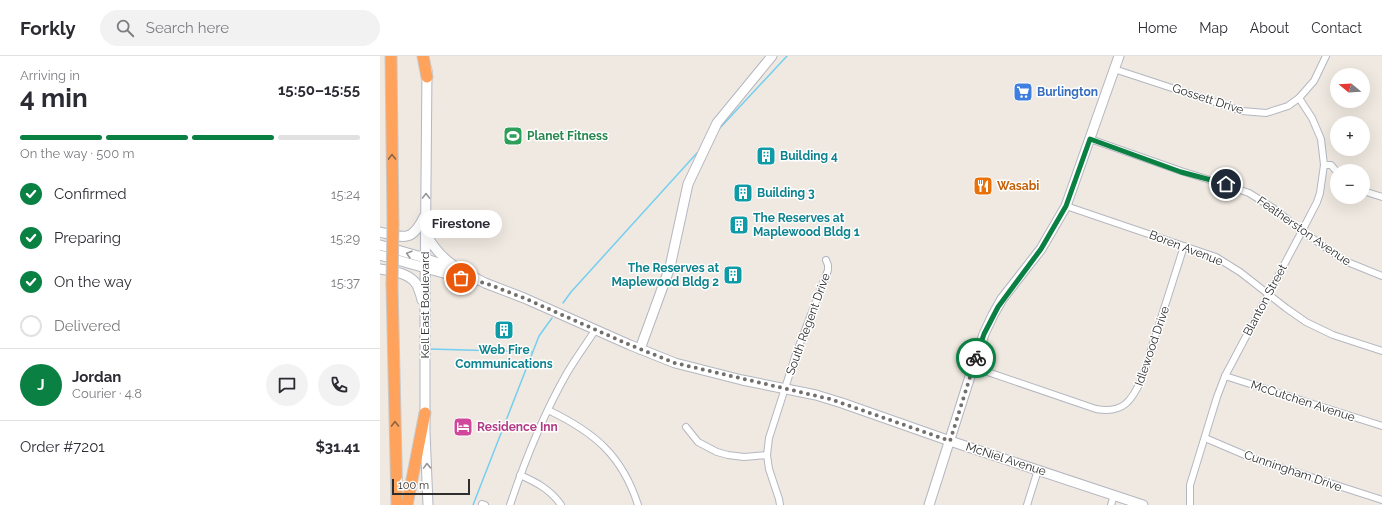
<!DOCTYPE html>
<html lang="en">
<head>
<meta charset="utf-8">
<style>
	body { margin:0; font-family:Raleway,sans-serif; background:#f2f2f3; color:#2b2b33; height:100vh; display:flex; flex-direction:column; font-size:15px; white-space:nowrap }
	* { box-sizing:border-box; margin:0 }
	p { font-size:13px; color:#7c7c81 }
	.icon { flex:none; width:22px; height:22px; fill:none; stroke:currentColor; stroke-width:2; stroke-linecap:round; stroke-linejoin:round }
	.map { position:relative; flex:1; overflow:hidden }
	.side { display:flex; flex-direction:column; background:#fff; width:380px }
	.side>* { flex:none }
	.needle { width:26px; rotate:288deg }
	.tools { position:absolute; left:950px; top:12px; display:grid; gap:8px }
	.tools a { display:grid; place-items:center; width:40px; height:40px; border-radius:50%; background:#fff; box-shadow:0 4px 16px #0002; font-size:20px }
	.scale { position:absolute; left:12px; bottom:10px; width:78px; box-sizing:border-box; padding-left:4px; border:2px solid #2e2e2e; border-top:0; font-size:11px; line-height:14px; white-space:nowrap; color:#2e2e2e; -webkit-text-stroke:3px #fff; paint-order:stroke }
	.pin { position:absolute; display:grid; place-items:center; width:34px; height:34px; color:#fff; margin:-17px; border:2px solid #fff; border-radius:50%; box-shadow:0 1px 4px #0007 }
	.courier { position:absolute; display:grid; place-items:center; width:40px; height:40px; margin:-20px; border:3px solid #0b8043; border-radius:50%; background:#fff; color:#222; box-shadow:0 1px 5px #0007 }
	.bubble { position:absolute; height:28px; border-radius:14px; background:#fff; box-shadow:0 4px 16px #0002; font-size:13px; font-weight:700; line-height:28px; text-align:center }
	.summary em { font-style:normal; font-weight:700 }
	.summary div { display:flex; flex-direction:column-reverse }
	.summary { display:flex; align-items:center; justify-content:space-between; height:68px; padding:0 20px }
	h1 { font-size:26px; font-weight:700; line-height:30px }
	.bar { display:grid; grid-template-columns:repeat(4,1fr); gap:6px 4px; align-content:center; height:48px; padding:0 20px }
	.bar i { height:5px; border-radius:3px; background:#e1e1e2 }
	.bar .selected { background:#0b8043 }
	.bar p { grid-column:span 4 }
	.line { display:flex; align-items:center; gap:10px; padding:0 20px; border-top:1px solid #e1e1e2 }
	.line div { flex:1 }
	.round { display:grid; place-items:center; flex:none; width:42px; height:42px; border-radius:21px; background:#f2f2f3 }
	ol { padding:0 20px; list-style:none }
	li { display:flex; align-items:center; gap:12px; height:44px }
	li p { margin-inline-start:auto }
	li .icon { padding:4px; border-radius:50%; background:#0b8043; color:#fff; stroke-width:4 }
	li:last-child { color:#7c7c81 }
	li i { width:22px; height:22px; border:2px solid #e1e1e2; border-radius:50% }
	header { display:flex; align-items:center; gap:24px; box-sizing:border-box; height:56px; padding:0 20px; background:#fff; border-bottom:1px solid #e1e1e2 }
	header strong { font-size:19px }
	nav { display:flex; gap:22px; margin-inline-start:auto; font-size:14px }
	.search { width:280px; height:36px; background:#f2f2f3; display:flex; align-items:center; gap:10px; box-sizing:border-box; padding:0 14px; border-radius:22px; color:#7c7c81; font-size:15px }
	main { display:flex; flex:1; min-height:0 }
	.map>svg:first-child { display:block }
</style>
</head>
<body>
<header>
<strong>Forkly</strong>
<div class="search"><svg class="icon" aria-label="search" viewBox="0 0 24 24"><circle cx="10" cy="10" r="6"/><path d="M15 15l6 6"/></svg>Search here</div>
<nav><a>Home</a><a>Map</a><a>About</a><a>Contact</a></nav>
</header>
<main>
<section class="side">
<div class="summary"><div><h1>4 min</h1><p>Arriving in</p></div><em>15:50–15:55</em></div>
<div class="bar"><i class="selected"></i><i class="selected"></i><i class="selected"></i><i></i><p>On the way · 500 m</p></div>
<ol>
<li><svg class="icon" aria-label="check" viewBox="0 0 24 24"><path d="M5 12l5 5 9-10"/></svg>Confirmed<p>15:24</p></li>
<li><svg class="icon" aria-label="check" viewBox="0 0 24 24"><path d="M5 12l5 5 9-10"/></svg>Preparing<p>15:29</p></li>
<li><svg class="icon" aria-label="check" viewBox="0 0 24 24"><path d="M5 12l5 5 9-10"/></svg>On the way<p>15:37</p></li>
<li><i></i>Delivered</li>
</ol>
<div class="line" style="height:72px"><b class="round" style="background:#0b8043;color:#fff">J</b><div><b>Jordan</b><p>Courier · 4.8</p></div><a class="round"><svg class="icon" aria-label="chat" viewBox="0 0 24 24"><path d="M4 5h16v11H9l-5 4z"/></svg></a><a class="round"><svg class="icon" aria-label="phone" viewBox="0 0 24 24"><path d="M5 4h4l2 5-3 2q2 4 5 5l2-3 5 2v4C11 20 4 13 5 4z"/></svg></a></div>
<div class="line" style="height:52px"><div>Order #7201</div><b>$31.41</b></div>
</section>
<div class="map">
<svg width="1002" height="449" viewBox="0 0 1002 449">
	<rect width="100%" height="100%" fill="#efe9e1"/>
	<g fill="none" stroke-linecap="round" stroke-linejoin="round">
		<g stroke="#75cff0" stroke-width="1.5">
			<polyline points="338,74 407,0"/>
			<polyline points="183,247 191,236 317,97"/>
			<polyline points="50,293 152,296"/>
			<polyline points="93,449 159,280 172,262"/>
		</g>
		<defs>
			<g id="street">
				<polyline points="734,13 862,55 886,57 908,50 919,42 934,25 946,0"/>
				<polyline points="710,83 801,115 846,129 869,137 893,152 922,175 965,205 1002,220"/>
				<polyline points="944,109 951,109 957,116"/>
				<polyline points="983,135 1002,141"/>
				<polyline points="686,150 836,201 860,216 906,252 926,266 953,279 1002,295"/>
				<path d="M593,311L716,353C743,358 752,345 762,322L804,190"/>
				<polyline points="845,320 1002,370"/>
				<path d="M168,354C214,376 242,399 258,449"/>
				<polyline points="306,371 318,386 337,396 348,399 364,401 387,399"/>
				<polyline points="825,382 872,402 1002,444"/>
				<path d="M140,419C156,426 171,434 181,449"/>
				<polyline points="102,448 105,449"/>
				<path d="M130,449C145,404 163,359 187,317C196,302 206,288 216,273"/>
				<polyline points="400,449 399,443 389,413 387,399 389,382 416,298 448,214 448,209 446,204"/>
				<polyline points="647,449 658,414"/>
				<polyline points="731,449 734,439"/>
				<polyline points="810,449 810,429 837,341 845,320 922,175 937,146 940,137 944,109 941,83 932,62 919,42"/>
			</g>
			<g id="secondary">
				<polyline points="47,14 45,238 45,376 48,449"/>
				<path d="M0,176C24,182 32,186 44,161"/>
				<path d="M46,178C53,191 60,200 73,209"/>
				<polyline points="0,189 38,200 84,216 105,227 144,242 250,289 295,307 362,324 436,339 462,347 570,385 763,449"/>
				<polyline points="0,199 81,222 95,225"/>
				<path d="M0,213C12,215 30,217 37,229C39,234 41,239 42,244"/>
				<polyline points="260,293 290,211 308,128 337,67 392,0"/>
				<polyline points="549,449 593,311 604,278 613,259 622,243 661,193 686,150 739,0"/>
			</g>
			<g id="highway">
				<polyline points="11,0 13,168"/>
				<polyline points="43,0 47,21"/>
				<polyline points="12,228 17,449"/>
				<polyline points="27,449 45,357"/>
			</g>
		</defs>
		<use href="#street" stroke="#b4b7c1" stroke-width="8"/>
		<use href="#secondary" stroke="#b4b7c1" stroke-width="11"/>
		<use href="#highway" stroke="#c9c9c9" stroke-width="13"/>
		<use href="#street" stroke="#fff" stroke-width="6"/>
		<use href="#secondary" stroke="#fff" stroke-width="9"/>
		<use href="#highway" stroke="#ffa35c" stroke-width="11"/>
		<defs>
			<polyline id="highway-bridge" points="12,228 13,168"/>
		</defs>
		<use href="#highway-bridge" stroke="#c9c9c9" stroke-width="13" stroke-linecap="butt"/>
		<use href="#highway-bridge" stroke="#ffa35c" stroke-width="11"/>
	</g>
	<defs><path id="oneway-chevron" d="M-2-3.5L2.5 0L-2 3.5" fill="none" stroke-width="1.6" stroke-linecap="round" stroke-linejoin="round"/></defs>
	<g stroke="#8c6343">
		<use href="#oneway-chevron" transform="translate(12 101) rotate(-91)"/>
		<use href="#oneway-chevron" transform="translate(15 368) rotate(-91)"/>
	</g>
	<g stroke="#969696">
		<use href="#oneway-chevron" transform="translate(46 140) rotate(-89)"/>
		<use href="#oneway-chevron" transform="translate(29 198) rotate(-164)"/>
		<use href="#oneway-chevron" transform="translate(47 410) rotate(-92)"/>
	</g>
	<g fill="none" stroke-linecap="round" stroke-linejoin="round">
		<polyline stroke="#726f6d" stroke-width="4" stroke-dasharray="0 7.2" points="81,222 105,227 144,242 250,289 295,307 450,343 570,385 596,302"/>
		<polyline stroke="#0b8043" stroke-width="5" points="596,302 604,278 618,251 661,193 686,150 710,83 801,116 846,128"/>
	</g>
	<defs>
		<symbol id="supermarket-square" viewBox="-11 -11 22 22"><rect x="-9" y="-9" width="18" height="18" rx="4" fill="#3f7fe0" stroke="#fff"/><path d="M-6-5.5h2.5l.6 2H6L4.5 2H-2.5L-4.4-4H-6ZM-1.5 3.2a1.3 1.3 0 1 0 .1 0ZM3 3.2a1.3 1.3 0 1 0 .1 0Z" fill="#fff"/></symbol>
		<symbol id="stadium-square" viewBox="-11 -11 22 22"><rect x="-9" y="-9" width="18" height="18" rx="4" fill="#2e9e5b" stroke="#fff"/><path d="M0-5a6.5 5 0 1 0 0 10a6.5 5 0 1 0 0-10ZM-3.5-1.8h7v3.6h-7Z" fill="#fff"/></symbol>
		<symbol id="building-square" viewBox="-11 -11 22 22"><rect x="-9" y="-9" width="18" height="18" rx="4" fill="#0f9aa8" stroke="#fff"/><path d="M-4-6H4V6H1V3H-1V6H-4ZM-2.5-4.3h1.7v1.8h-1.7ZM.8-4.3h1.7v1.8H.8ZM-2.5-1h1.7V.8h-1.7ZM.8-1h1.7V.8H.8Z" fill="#fff"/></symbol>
		<symbol id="restaurant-square" viewBox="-11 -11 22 22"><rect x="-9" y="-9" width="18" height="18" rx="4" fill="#e8710a" stroke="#fff"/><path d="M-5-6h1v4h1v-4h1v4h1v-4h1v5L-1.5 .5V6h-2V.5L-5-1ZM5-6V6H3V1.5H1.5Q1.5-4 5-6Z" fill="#fff"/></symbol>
		<symbol id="hotel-square" viewBox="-11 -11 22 22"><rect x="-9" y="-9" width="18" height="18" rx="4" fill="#d1479c" stroke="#fff"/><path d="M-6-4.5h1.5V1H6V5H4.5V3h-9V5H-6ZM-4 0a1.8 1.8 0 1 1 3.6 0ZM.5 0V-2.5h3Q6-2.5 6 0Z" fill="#fff"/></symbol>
	</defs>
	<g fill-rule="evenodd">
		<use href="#supermarket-square" x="632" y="25" width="22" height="22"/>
		<use href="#stadium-square" x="122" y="69" width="22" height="22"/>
		<use href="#building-square" x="375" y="89" width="22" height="22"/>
		<use href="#restaurant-square" x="592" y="119" width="22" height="22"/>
		<use href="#building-square" x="352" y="126" width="22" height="22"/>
		<use href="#building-square" x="348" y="158" width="22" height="22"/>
		<use href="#building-square" x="342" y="208" width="22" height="22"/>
		<use href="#building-square" x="113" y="263" width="22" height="22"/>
		<use href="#hotel-square" x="72" y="360" width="22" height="22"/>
	</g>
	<g text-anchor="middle" stroke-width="3" stroke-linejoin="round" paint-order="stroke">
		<g font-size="12" font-weight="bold" fill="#366cbe" stroke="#fff" text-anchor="start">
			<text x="657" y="40">Burlington</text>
		</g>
		<g font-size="12" fill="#2e2e2e" stroke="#fff">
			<text transform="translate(828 43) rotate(18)" y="4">Gossett Drive</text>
			<text transform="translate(924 175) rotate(35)" y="4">Featherston Avenue</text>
			<text transform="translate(806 192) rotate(21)" y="4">Boren Avenue</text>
			<text transform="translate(885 244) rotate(-62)" y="4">Blanton Street</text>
			<text transform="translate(45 249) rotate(-90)" y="4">Kell East Boulevard</text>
			<text transform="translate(428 268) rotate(-70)" y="4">South Regent Drive</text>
			<text transform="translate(772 290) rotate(-71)" y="4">Idlewood Drive</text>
			<text transform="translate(923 345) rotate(18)" y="4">McCutchen Avenue</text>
			<text transform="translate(626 403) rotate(18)" y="4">McNiel Avenue</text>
			<text transform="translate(913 415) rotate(19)" y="4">Cunningham Drive</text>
		</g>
		<g font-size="12" font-weight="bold" fill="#27864d" stroke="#fff" text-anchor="start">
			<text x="147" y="84">Planet Fitness</text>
		</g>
		<g font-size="12" font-weight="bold" fill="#0d838f" stroke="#fff" text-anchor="start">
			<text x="400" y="104">Building 4</text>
			<text x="377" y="141">Building 3</text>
			<text x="373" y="166">The Reserves at<tspan x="373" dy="14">Maplewood Bldg 1</tspan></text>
			<text x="339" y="216" text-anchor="end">The Reserves at<tspan x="339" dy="14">Maplewood Bldg 2</tspan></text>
			<text x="124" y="298" text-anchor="middle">Web Fire<tspan x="124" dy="14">Communications</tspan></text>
		</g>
		<g font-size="12" font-weight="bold" fill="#c56008" stroke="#fff" text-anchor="start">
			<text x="617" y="134">Wasabi</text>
		</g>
		<g font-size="12" font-weight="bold" fill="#b23c85" stroke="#fff" text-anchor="start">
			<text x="97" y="375">Residence Inn</text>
		</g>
	</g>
</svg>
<div class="tools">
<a><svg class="needle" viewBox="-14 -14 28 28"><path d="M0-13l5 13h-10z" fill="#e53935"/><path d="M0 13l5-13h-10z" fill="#7c7c81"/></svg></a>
<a>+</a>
<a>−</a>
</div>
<div class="scale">100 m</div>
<div class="pin" style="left:81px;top:222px;background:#ea580c"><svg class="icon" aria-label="bag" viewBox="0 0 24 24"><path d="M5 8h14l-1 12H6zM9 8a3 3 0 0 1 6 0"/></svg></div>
<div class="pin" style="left:846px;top:128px;background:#1f2937"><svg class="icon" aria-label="home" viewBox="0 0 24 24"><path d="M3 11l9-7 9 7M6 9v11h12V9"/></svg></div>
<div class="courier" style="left:596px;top:302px"><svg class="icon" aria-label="bike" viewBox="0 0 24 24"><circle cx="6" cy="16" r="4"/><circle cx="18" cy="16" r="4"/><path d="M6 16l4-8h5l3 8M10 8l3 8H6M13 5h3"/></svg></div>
<div class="bubble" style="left:40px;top:154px;width:82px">Firestone</div>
</div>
</main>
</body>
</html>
